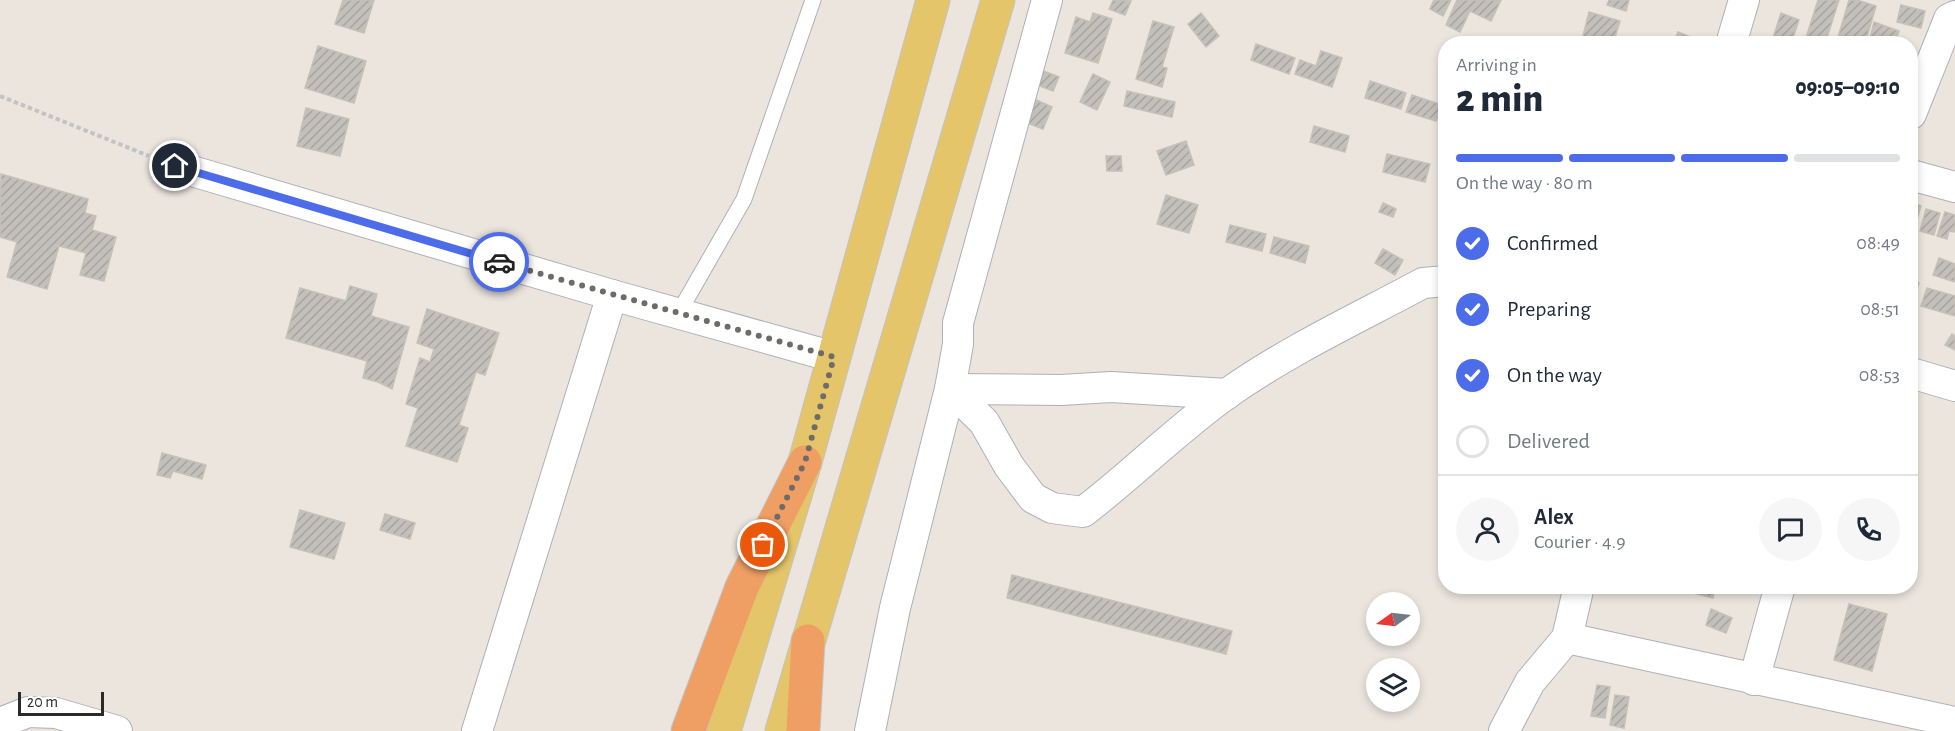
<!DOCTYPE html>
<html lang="en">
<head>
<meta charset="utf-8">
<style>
	body { margin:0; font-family:"Alegreya Sans",sans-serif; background:#f6f6f7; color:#1f2937; height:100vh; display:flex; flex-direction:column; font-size:22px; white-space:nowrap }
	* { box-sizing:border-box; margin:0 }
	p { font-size:20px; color:#747a83 }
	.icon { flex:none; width:33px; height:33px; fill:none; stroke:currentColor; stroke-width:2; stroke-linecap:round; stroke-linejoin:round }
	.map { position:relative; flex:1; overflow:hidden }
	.side { position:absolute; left:1438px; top:36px; width:480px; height:558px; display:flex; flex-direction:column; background:#fff; border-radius:24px; box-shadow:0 3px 9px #0003 }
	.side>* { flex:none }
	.needle { width:39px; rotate:256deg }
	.controls { position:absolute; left:1366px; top:592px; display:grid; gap:12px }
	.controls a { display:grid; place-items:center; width:54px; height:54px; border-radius:50%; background:#fff; box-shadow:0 3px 9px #0003; font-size:30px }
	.scale { position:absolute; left:18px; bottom:15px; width:86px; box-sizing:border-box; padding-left:6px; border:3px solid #2a2a2a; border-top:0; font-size:16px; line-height:21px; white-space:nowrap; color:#2a2a2a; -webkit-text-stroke:4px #fff; paint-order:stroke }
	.pin { position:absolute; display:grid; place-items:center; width:51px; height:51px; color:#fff; margin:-26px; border:3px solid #fff; border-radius:50%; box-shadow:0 2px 6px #0007 }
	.courier { position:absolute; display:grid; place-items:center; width:60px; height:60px; margin:-30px; border:4px solid #4c6ce9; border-radius:50%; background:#fff; color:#222; box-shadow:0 2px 8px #0007 }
	.headline em { font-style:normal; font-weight:800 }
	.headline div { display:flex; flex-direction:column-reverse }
	.headline { display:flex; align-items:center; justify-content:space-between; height:102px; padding:0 18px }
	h1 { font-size:39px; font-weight:800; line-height:45px }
	.bar { display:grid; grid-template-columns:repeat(4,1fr); gap:9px 6px; align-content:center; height:72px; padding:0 18px }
	.bar i { height:8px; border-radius:4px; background:#e0e1e3 }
	.bar .active { background:#4c6ce9 }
	.bar p { grid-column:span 4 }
	.line { display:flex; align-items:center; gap:15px; padding:0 18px; border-top:2px solid #e0e1e3 }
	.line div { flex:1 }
	.round { display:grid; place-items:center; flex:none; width:63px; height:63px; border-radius:32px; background:#f6f6f7 }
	ol { padding:0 18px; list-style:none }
	li { display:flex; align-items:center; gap:18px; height:66px }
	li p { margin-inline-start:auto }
	li .icon { padding:6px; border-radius:50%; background:#4c6ce9; color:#fff; stroke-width:4 }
	li:last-child { color:#747a83 }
	li i { width:33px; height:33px; border:3px solid #e0e1e3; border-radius:50% }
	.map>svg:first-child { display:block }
</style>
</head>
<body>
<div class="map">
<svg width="1955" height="731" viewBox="0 0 1955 731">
	<defs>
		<pattern id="building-hatch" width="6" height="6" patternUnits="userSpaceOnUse" patternTransform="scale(1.5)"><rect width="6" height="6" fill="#c3bfba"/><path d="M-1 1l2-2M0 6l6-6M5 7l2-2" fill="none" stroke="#a8a4a0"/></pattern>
	</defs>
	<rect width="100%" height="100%" fill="#ebe5de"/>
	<g fill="url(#building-hatch)" stroke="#c6c1b7" stroke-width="1.5">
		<polygon points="343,0 374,0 364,33 335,24"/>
		<polygon points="1113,0 1131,1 1125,15 1109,9"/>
		<polygon points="1434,0 1451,0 1443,16 1430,9"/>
		<polygon points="1457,0 1501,0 1491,21 1470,11 1460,32 1446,25"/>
		<polygon points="1609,0 1629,0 1626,11 1607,5"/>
		<polygon points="1818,0 1839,0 1825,44 1804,44"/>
		<polygon points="1849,0 1857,0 1876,6 1865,44 1836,44"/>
		<polygon points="1901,5 1925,11 1921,28 1897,22"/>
		<polygon points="1589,12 1620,21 1613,44 1581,44"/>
		<polygon points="1093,13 1112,19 1098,63 1065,53 1076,17 1090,22"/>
		<polygon points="1201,13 1219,36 1206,47 1188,24"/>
		<polygon points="1781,13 1799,20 1791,44 1771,44"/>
		<polygon points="1153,21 1174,27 1162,67 1167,68 1162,87 1136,79"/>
		<polygon points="1874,22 1899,31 1895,44 1870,38"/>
		<polygon points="1678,32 1706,43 1706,44 1673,44"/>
		<polygon points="1256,44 1295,58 1289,74 1251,60"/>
		<polygon points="318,46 366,61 354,103 305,88"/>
		<polygon points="1321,51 1342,58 1332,87 1295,74 1300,60 1316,66"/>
		<polygon points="1041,70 1059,77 1053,91 1035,84"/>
		<polygon points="1093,74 1110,82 1097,110 1080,102"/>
		<polygon points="1370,81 1406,93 1401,109 1365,98"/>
		<polygon points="1127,91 1175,102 1172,117 1124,106"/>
		<polygon points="1412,95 1442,105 1436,121 1406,112"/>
		<polygon points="1034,99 1052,107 1043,129 1025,122"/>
		<polygon points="306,108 349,119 340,156 297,146"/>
		<polygon points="1314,126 1349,136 1345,152 1310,142"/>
		<polygon points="1186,141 1194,165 1166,175 1157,151"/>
		<polygon points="1387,154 1430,164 1425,182 1383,172"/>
		<polygon points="1106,156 1121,156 1122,171 1107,171"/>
		<polygon points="1,174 88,199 85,213 96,216 92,230 116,237 104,281 80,275 86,253 59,246 47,289 7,277 17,242 0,237"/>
		<polygon points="1166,195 1198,205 1189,233 1157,224"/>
		<polygon points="1911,202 1921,206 1915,226 1911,225"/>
		<polygon points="1383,203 1396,209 1393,217 1379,212"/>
		<polygon points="1926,209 1940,213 1934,235 1920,231"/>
		<polygon points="1945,212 1955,215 1955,232 1949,231 1947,239 1937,236"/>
		<polygon points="1230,225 1266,234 1262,251 1226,242"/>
		<polygon points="1274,237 1309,246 1305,263 1270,253"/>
		<polygon points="1383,249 1403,260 1395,275 1375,263"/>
		<polygon points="1939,258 1955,264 1955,282 1933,275"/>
		<polygon points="1911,280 1919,283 1912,304 1911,304"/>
		<polygon points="350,286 377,294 371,316 409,327 392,389 378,382 363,378 367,361 286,338 300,288 346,301"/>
		<polygon points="1927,288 1955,296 1955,316 1921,306"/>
		<polygon points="427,309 499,333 485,375 476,372 459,425 468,428 457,462 406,446 418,408 406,404 420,358 430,362 434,349 417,343"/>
		<polygon points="1952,334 1955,336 1955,350 1945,345"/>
		<polygon points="162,453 206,465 202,479 173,471 170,478 157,475"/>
		<polygon points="300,510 345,523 334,559 290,547"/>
		<polygon points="385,514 415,523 410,539 380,530"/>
		<polygon points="1012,575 1232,631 1226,654 1007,598"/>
		<polygon points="1694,586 1715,586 1713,598 1693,593"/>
		<polygon points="1849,604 1887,614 1872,671 1834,660"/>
		<polygon points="1711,609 1732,618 1726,633 1706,625"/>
		<polygon points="1597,685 1610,687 1605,718 1591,716"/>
		<polygon points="1615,695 1629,697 1624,728 1610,725"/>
	</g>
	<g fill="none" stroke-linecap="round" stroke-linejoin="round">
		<defs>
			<polyline id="lane" points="678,314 744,199 813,0"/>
			<g id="street">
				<path d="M1047,0L958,323V344L950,389L984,422L1009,466L1033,498L1052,508L1083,512C1133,474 1177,429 1228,393C1289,350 1358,318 1423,283L1446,281"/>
				<polyline points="1731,44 1744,0"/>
				<polyline points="1911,114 1949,19 1955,16"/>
				<polyline points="175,166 612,295 834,357"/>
				<polyline points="1911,175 1955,187"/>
				<polyline points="1911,373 1955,386"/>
				<polyline points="1567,638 1955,722"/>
				<polyline points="1754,680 1780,586"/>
				<polyline points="0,723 28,712 56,713 117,731"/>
				<polyline points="477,731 612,295"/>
				<polyline points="870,731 895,608 950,389 1061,390 1111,387 1227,394"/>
				<polyline points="1504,731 1530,682 1567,638 1579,586"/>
			</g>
			<g id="primary">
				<polyline points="724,731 805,462 933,0"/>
				<polyline points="782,731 998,0"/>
			</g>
			<g id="highway">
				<polyline points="688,731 742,587 805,462"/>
				<polyline points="803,731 808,641"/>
			</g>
		</defs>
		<use href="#lane" stroke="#aeb0b9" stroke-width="17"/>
		<use href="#street" stroke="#aeb0b9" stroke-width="32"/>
		<use href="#primary" stroke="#c3c3c3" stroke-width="35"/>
		<use href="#highway" stroke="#c3c3c3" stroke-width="35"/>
		<polyline stroke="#c3c3c3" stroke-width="4" stroke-dasharray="4.5 3" stroke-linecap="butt" points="0,96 149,156"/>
		<use href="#lane" stroke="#fff" stroke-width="15"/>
		<use href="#street" stroke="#fff" stroke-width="30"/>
		<use href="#primary" stroke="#e4c56a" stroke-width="33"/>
		<use href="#highway" stroke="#ef9e64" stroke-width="33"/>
	</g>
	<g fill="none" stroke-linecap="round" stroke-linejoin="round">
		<polyline stroke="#6e6b69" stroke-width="6" stroke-dasharray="0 10.8" points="499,262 834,357 805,462 763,545"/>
		<polyline stroke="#4c6ce9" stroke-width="8" points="175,166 499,262"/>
	</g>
</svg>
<div class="controls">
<a><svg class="needle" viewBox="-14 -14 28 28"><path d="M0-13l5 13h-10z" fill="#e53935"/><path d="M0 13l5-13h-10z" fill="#747a83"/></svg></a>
<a><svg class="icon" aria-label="layers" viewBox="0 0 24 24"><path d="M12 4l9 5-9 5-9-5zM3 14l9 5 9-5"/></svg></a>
</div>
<div class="scale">20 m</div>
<div class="pin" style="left:763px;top:545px;background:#ea580c"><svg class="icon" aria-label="bag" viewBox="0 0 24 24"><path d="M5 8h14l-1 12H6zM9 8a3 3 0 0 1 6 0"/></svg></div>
<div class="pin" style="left:175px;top:166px;background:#1f2937"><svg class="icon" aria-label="home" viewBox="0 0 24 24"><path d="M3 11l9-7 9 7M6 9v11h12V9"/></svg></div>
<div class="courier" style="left:499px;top:262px"><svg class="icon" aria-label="car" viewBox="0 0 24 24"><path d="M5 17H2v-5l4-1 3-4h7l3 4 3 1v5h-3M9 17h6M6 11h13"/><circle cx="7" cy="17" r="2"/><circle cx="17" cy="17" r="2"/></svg></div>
<section class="side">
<div class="headline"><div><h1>2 min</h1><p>Arriving in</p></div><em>09:05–09:10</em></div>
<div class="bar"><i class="active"></i><i class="active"></i><i class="active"></i><i></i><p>On the way · 80 m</p></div>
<ol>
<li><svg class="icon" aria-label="check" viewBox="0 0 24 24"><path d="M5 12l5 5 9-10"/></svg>Confirmed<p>08:49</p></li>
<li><svg class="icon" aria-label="check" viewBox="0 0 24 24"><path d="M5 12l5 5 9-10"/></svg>Preparing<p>08:51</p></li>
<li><svg class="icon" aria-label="check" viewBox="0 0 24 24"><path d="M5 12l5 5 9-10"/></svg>On the way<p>08:53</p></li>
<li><i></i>Delivered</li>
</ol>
<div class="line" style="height:108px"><a class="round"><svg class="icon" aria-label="person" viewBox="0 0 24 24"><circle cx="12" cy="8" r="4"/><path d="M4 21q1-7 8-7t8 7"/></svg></a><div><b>Alex</b><p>Courier · 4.9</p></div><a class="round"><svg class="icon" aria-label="chat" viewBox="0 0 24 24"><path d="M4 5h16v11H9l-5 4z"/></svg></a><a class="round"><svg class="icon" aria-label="phone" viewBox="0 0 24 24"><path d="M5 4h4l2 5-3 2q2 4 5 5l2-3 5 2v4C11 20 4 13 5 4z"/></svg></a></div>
</section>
</div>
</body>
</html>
